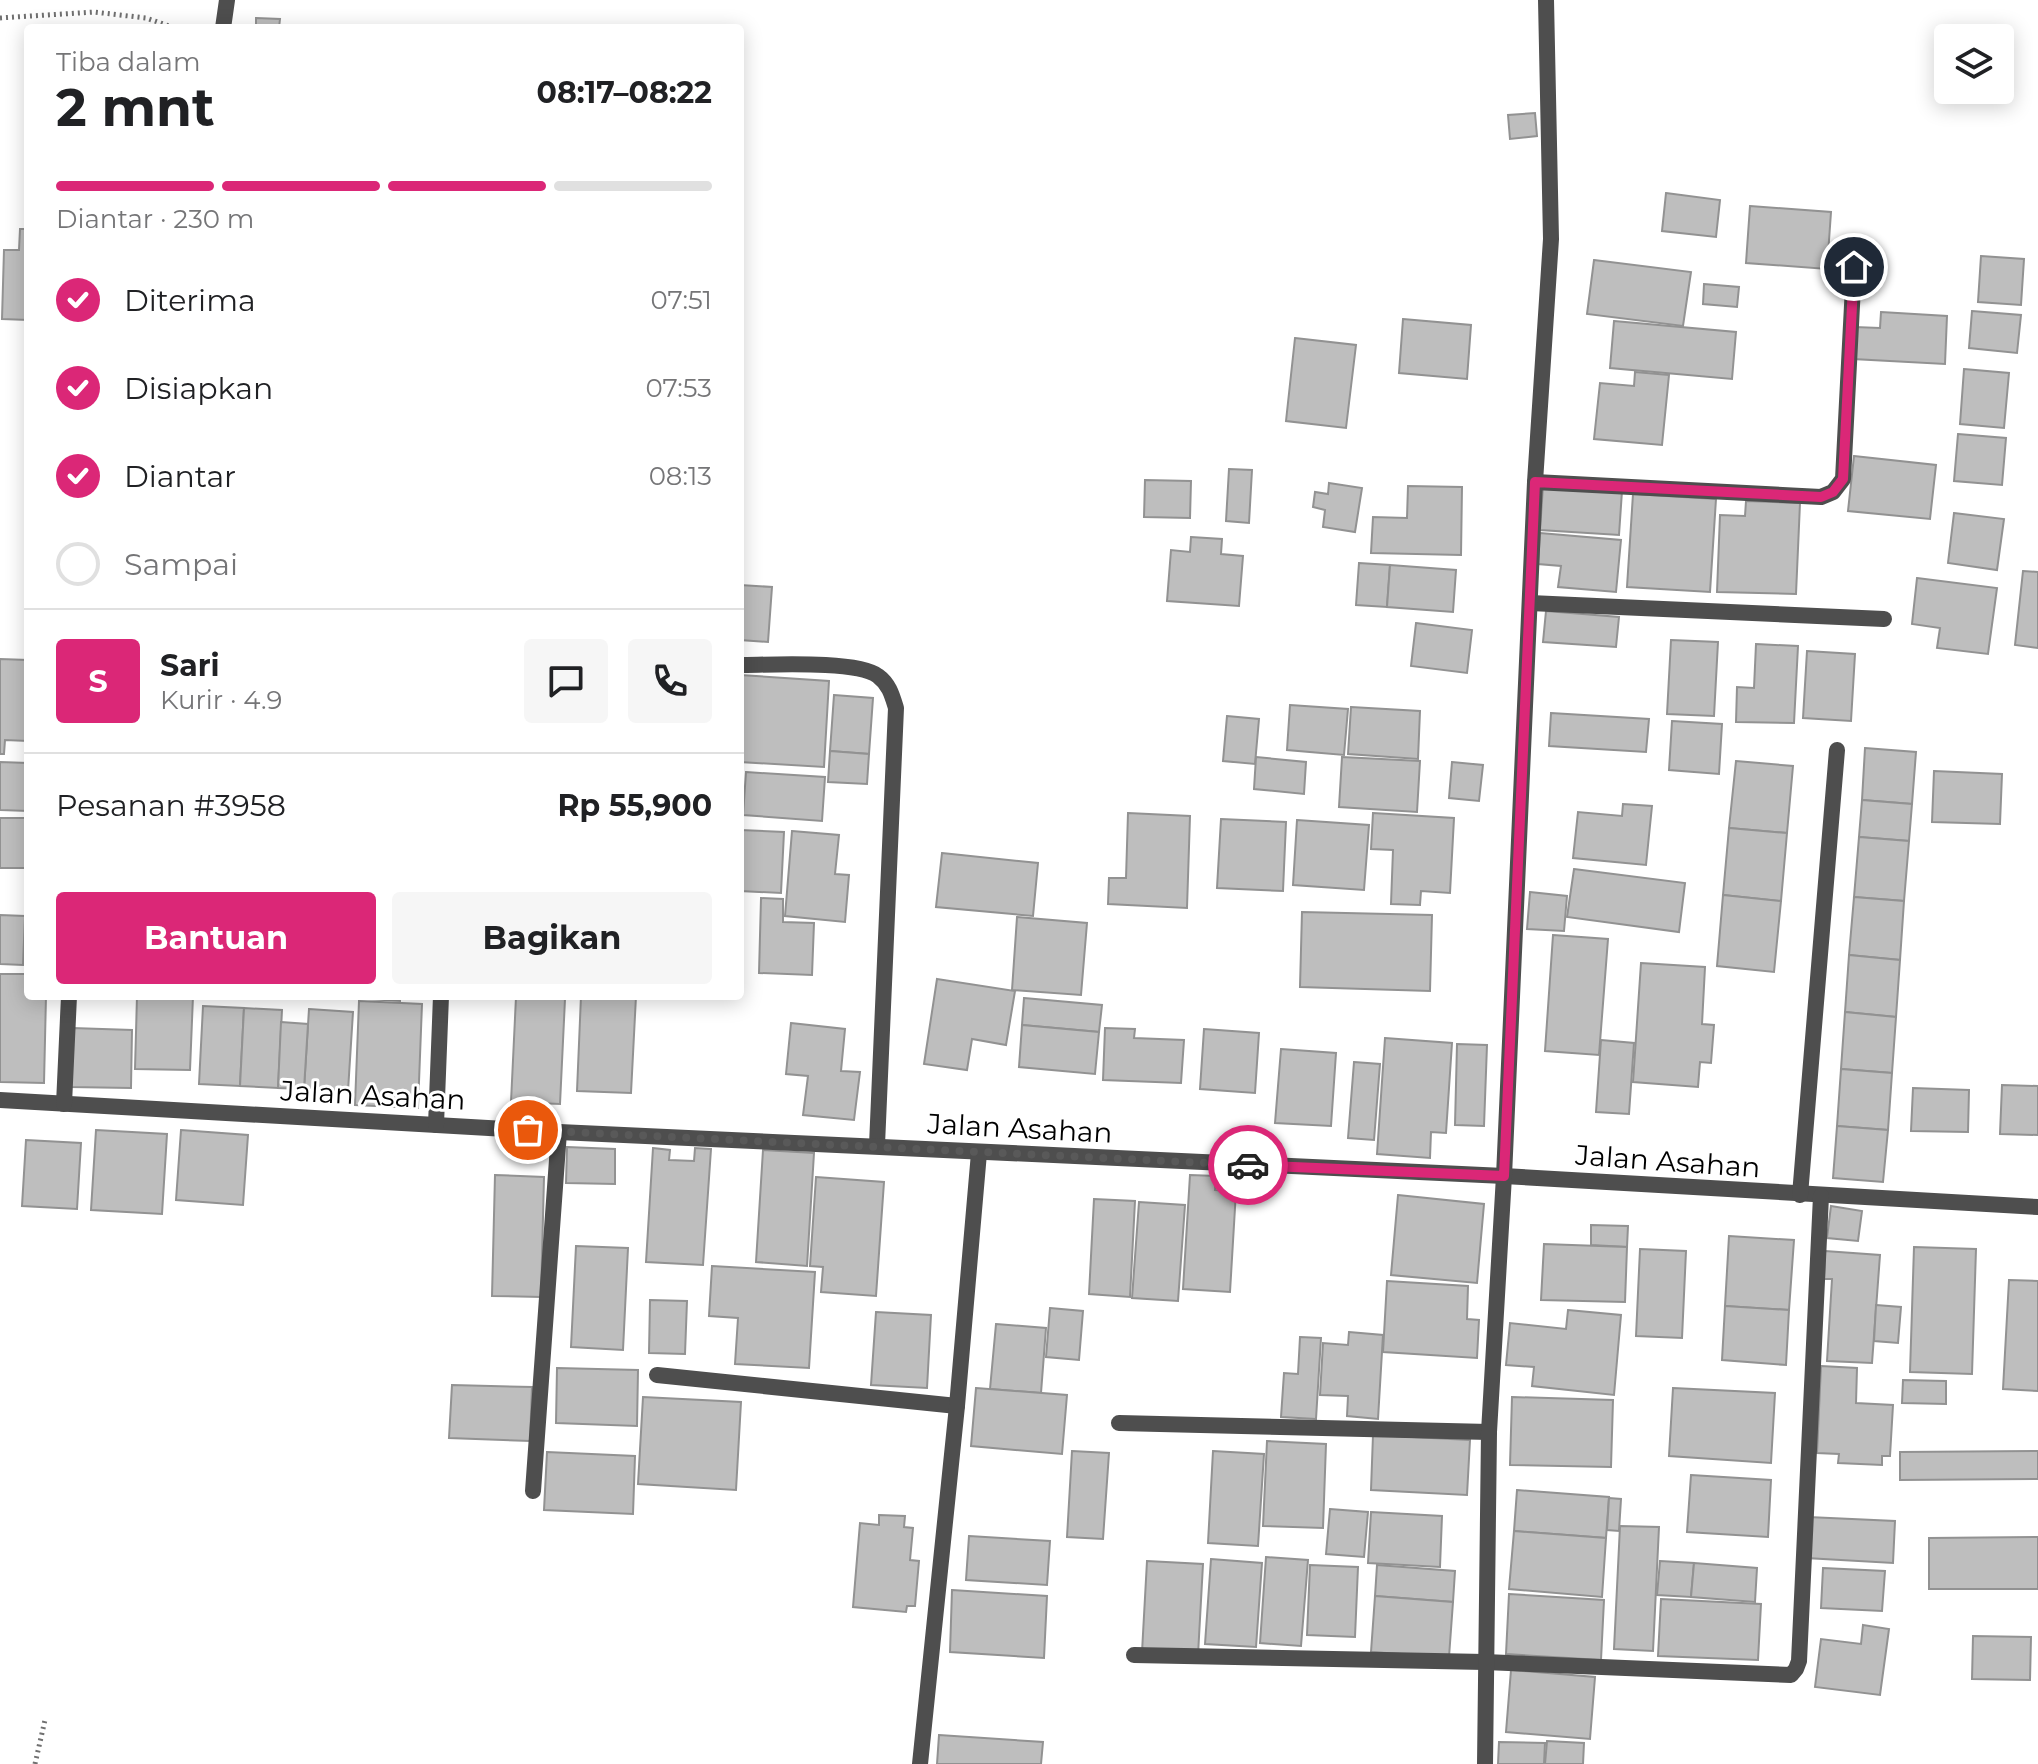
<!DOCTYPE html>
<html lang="id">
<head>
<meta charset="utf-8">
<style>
	body { margin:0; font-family:Montserrat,sans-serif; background:#f6f6f6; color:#202124; height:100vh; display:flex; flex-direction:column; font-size:30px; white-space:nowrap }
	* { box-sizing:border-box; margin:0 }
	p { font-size:26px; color:#757577 }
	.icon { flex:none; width:44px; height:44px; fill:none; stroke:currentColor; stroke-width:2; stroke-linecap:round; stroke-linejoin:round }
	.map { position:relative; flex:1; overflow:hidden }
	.sheet { position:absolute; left:24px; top:24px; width:720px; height:976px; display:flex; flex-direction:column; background:#fff; border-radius:8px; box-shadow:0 4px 20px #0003 }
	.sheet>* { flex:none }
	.fabs { position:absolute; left:1934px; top:24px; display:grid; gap:16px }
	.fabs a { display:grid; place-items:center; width:80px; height:80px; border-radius:8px; background:#fff; box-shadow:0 4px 20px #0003; font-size:40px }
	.pin { position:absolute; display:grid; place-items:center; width:68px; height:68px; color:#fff; margin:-34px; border:4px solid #fff; border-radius:50%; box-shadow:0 2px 8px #0007 }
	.courier { position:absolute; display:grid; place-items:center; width:80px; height:80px; margin:-40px; border:6px solid #db2777; border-radius:50%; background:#fff; color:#222; box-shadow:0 2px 10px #0007 }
	.overview em { font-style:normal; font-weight:700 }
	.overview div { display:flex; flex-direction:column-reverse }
	.overview { display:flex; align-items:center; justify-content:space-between; height:136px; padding:0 32px }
	h1 { font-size:52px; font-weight:700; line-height:60px }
	.bar { display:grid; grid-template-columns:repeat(4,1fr); gap:12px 8px; align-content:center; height:96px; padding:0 32px }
	.bar i { height:10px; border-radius:6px; background:#e0e0e0 }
	.bar .current { background:#db2777 }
	.bar p { grid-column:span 4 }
	.line { display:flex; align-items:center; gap:20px; padding:0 32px; border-top:2px solid #e0e0e0 }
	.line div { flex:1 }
	.round { display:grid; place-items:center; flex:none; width:84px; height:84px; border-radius:8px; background:#f6f6f6 }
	ol { padding:0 32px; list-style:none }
	li { display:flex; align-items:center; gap:24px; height:88px }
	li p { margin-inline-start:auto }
	li .icon { padding:8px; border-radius:50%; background:#db2777; color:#fff; stroke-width:4 }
	li:last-child { color:#757577 }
	li i { width:44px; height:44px; border:4px solid #e0e0e0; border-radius:50% }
	.action { display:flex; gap:16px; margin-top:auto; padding:16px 32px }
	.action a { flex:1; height:92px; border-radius:8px; background:#db2777; color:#fff; font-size:32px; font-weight:700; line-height:92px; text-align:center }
	.action a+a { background:#f6f6f6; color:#202124 }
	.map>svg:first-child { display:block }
</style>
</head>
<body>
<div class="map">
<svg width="2038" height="1764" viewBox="0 0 2038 1764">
	<rect width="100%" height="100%" fill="#fff"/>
	<g fill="#bebebe" stroke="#929292" stroke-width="2">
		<polygon points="256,18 280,19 279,28 256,28"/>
		<polygon points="1535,113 1537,136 1510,139 1508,115"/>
		<polygon points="1666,193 1720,200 1716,237 1662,231"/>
		<polygon points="1750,206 1831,212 1827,269 1746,263"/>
		<polygon points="20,229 28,229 28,320 2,319 4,250 19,250"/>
		<polygon points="1981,256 2024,259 2021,305 1978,302"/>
		<polygon points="1594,260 1691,272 1683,326 1587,314"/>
		<polygon points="1704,284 1739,287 1737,307 1703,304"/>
		<polygon points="1972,311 2021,315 2017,353 1969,348"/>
		<polygon points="1881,312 1947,316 1945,364 1853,359 1855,327 1880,328"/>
		<polygon points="1403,319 1471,325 1467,379 1399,373"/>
		<polygon points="1614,321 1736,332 1732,379 1610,368"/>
		<polygon points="1295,338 1356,345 1346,428 1286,421"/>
		<polygon points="1964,369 2009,373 2004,428 1960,424"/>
		<polygon points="1635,372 1669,375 1662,445 1594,439 1600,383 1634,386"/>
		<polygon points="1958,434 2006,438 2002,485 1954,481"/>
		<polygon points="1854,456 1936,465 1930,519 1848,511"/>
		<polygon points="1229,469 1252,470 1249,523 1226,521"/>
		<polygon points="1145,480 1191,481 1190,518 1144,517"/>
		<polygon points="1329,483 1362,488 1355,532 1323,527 1325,510 1313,507 1315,492 1328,494"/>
		<polygon points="1408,486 1462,487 1461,555 1371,553 1373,517 1407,518"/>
		<polygon points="1543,486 1622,491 1619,535 1540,530"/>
		<polygon points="1633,494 1716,499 1710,592 1627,587"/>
		<polygon points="1746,501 1800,503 1796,594 1717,592 1720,515 1745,516"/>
		<polygon points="1954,513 2004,519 1997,570 1948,563"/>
		<polygon points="1540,533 1621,540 1616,592 1558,587 1561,566 1538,564"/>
		<polygon points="1191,537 1222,539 1221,554 1243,556 1239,606 1167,601 1171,550 1190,552"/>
		<polygon points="1359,563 1390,565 1387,607 1356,605"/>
		<polygon points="1390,565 1456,570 1453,612 1387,607"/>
		<polygon points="2023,571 2038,572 2038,648 2015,645"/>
		<polygon points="1917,578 1997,588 1988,654 1937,648 1940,628 1912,624"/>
		<polygon points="740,585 772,587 768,642 740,640"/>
		<polygon points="1546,611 1619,617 1616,647 1543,642"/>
		<polygon points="1416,623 1472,630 1467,673 1411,666"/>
		<polygon points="1671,640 1718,642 1714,716 1667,714"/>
		<polygon points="1756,644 1798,646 1794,723 1736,722 1737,687 1754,688"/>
		<polygon points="1807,651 1855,654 1851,721 1803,718"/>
		<polygon points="0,659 28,660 28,741 5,740 4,754 0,754"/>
		<polygon points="740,675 829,681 824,767 740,762"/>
		<polygon points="834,695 873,698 869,754 830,751"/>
		<polygon points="1290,705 1348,709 1344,755 1287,750"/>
		<polygon points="1351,707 1420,711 1418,759 1348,754"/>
		<polygon points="1551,713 1649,719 1646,752 1549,746"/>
		<polygon points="1227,716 1259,719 1255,764 1223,761"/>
		<polygon points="1672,721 1722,724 1719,774 1669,770"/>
		<polygon points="1865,748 1916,752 1912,804 1862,800"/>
		<polygon points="830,751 869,754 867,784 828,782"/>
		<polygon points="1256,757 1306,762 1304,794 1254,789"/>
		<polygon points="1342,757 1420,761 1417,812 1339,807"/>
		<polygon points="1736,761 1793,766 1787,833 1729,828"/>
		<polygon points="0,762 28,763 28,811 0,810"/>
		<polygon points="1452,762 1483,765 1479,801 1449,798"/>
		<polygon points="1934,771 2002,774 2000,824 1932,822"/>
		<polygon points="746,772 825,777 822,821 743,815"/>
		<polygon points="1862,800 1912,804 1909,841 1859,837"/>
		<polygon points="1623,804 1652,806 1646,865 1573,858 1578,812 1622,816"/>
		<polygon points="1128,813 1190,816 1187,908 1108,904 1109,878 1126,878"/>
		<polygon points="1373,813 1454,818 1450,893 1421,891 1420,905 1391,904 1393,850 1371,849"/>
		<rect x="0" y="818" width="28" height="50"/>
		<polygon points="1221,819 1286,822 1283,891 1217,888"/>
		<polygon points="1297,820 1369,825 1364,890 1293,885"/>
		<polygon points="1729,828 1787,833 1781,901 1723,895"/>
		<polygon points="740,830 784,832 781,893 740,891"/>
		<polygon points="792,831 839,835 835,874 849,875 845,922 785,916"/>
		<polygon points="1859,837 1909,841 1904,901 1854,897"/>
		<polygon points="942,853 1038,863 1033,916 936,907"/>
		<polygon points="1574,869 1685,883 1679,932 1567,917"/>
		<polygon points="1530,892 1567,896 1564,931 1527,929"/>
		<polygon points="1723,895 1781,901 1774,972 1717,966"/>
		<polygon points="1854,897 1904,901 1900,960 1849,955"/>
		<polygon points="761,898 783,899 783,922 814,923 812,975 759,973"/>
		<polygon points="1302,912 1432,915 1430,991 1300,987"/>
		<polygon points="0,915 25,916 23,965 0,964"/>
		<polygon points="1017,917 1087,923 1081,995 1012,990"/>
		<polygon points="1553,935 1608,939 1599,1055 1545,1051"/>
		<polygon points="1849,955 1900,960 1896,1017 1845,1012"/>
		<polygon points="1641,963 1705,967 1702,1024 1714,1025 1711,1063 1700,1062 1698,1087 1633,1082"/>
		<polygon points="0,974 28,974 28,996 46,996 44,1083 0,1082"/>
		<polygon points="937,979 1015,991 1006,1045 972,1039 967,1070 924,1064"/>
		<polygon points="137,996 193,996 190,1070 135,1069"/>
		<polygon points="317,996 400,996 400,1001"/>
		<polygon points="581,996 636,996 631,1093 577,1091"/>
		<polygon points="516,997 565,999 560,1104 511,1102"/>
		<polygon points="1024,998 1102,1005 1099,1032 1022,1025"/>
		<polygon points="359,1001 422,1004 418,1108 355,1105"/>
		<polygon points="203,1006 244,1008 240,1086 199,1084"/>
		<polygon points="244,1008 282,1010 278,1088 240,1086"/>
		<polygon points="309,1009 353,1012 348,1091 304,1089"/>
		<polygon points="1845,1012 1896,1017 1892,1073 1841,1069"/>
		<polygon points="281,1022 308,1024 304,1089 278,1088"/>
		<polygon points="791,1023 845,1029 841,1071 860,1072 854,1120 803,1115 808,1076 786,1074"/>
		<polygon points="1022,1025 1099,1032 1095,1074 1019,1067"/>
		<polygon points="72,1028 132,1030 131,1088 70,1087"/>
		<polygon points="1105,1028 1135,1029 1134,1038 1184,1040 1181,1083 1103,1080"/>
		<polygon points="1204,1029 1259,1033 1255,1093 1200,1089"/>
		<polygon points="1385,1038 1452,1043 1446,1133 1431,1132 1430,1158 1377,1154"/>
		<polygon points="1601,1040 1634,1043 1629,1114 1596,1112"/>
		<polygon points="1457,1044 1487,1045 1484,1126 1455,1125"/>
		<polygon points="1281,1049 1336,1053 1331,1126 1275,1123"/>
		<polygon points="1354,1062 1380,1064 1374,1140 1348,1138"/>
		<polygon points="1841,1069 1892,1073 1888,1130 1837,1126"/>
		<polygon points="2002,1085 2038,1086 2038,1135 2000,1134"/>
		<polygon points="1913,1088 1969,1090 1968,1132 1911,1131"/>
		<polygon points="1837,1126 1888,1130 1883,1182 1833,1178"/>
		<polygon points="96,1130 167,1134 162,1214 91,1210"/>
		<polygon points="181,1130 248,1135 243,1205 176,1200"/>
		<polygon points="26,1140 81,1143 77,1209 22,1206"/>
		<polygon points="567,1147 615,1149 615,1184 566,1183"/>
		<polygon points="653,1148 670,1150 669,1160 694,1161 695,1148 711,1149 703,1265 646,1262"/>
		<polygon points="763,1150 814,1153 807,1266 756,1262"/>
		<polygon points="495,1175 544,1177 541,1297 492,1296"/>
		<polygon points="1190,1175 1216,1176 1215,1190 1236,1191 1230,1292 1183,1289"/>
		<polygon points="816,1177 884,1182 876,1296 821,1292 823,1267 810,1266"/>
		<polygon points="1398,1195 1484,1204 1477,1283 1391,1275"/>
		<polygon points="1094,1199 1135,1201 1130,1297 1089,1294"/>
		<polygon points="1139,1202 1185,1205 1178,1301 1132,1298"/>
		<polygon points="1831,1206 1862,1211 1858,1241 1827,1238"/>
		<polygon points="1591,1225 1628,1226 1627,1247 1591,1245"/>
		<polygon points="1729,1236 1794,1240 1789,1310 1725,1306"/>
		<polygon points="1544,1244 1627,1247 1625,1302 1541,1300"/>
		<polygon points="576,1246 628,1248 623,1350 571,1347"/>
		<polygon points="1914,1247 1976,1249 1972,1374 1910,1372"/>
		<polygon points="1640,1249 1686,1251 1682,1338 1636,1336"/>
		<polygon points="1825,1251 1880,1255 1872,1363 1827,1361 1832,1279 1824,1279"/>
		<polygon points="712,1266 815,1272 809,1368 735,1364 738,1318 709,1316"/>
		<polygon points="2009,1280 2038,1281 2038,1391 2003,1389"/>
		<polygon points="1387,1281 1468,1286 1467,1319 1479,1320 1477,1358 1383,1352"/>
		<polygon points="650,1300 687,1301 685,1354 649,1353"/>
		<polygon points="1876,1305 1901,1307 1898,1343 1874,1341"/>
		<polygon points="1725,1306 1789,1310 1786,1365 1722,1360"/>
		<polygon points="1050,1308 1083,1311 1079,1360 1046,1357"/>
		<polygon points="1568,1310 1621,1315 1614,1395 1532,1386 1534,1367 1506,1365 1510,1323 1566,1329"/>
		<polygon points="876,1312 931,1315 927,1388 871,1385"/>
		<polygon points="996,1324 1046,1328 1041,1393 990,1389"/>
		<polygon points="1349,1332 1383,1335 1378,1419 1347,1416 1348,1396 1320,1395 1323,1343 1348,1345"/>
		<polygon points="1300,1337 1321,1338 1316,1419 1281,1417 1284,1373 1298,1374"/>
		<polygon points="1821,1366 1857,1368 1856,1403 1893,1405 1890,1456 1882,1456 1882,1465 1838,1463 1839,1454 1817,1453"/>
		<polygon points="557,1368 638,1370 637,1426 556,1423"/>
		<polygon points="1903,1380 1946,1381 1946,1404 1902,1403"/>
		<polygon points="452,1385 532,1387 530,1441 449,1438"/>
		<polygon points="976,1388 1067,1395 1062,1454 971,1446"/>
		<polygon points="1673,1388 1775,1393 1771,1463 1669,1456"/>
		<polygon points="643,1397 741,1402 736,1490 638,1484"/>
		<polygon points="1512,1397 1613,1400 1611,1467 1510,1465"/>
		<polygon points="1373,1435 1470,1440 1467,1495 1371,1490"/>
		<polygon points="1267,1441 1326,1444 1323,1528 1263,1526"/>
		<polygon points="1072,1451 1109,1453 1103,1539 1067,1537"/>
		<polygon points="1213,1451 1264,1454 1258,1546 1208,1543"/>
		<polygon points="2038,1451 2038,1479 1900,1480 1900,1452"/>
		<polygon points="547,1452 635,1456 633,1514 544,1510"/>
		<polygon points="1691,1475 1771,1480 1768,1537 1687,1532"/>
		<polygon points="1517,1490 1609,1497 1606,1538 1514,1531"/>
		<polygon points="1609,1498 1621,1499 1619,1531 1607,1530"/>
		<polygon points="1330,1509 1368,1512 1364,1557 1326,1554"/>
		<polygon points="1371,1512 1442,1516 1440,1567 1368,1563"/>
		<polygon points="879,1515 905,1516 904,1527 913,1528 910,1560 919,1561 915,1606 907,1606 906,1612 853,1607 860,1523 879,1525"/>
		<polygon points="1808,1517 1895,1521 1893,1563 1806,1558"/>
		<polygon points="1620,1526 1659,1527 1653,1651 1614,1649"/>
		<polygon points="1514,1531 1606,1538 1602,1597 1509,1589"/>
		<polygon points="969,1536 1050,1541 1047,1585 966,1580"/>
		<polygon points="2038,1537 2038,1589 1929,1589 1929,1538"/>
		<polygon points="1266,1557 1308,1560 1301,1646 1260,1643"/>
		<polygon points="1211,1559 1262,1563 1256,1647 1205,1644"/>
		<polygon points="1147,1561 1203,1564 1198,1655 1142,1652"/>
		<polygon points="1660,1561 1694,1563 1691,1597 1657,1595"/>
		<polygon points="1694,1563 1757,1568 1755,1602 1691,1597"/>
		<polygon points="1310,1565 1358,1567 1355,1637 1307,1635"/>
		<polygon points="1377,1565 1455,1571 1453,1602 1375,1596"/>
		<polygon points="1823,1568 1885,1571 1882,1611 1821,1608"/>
		<polygon points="952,1590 1047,1596 1044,1658 950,1652"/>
		<polygon points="1509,1594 1604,1600 1601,1660 1506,1654"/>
		<polygon points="1375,1596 1453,1602 1449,1657 1371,1652"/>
		<polygon points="1661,1599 1761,1604 1758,1660 1658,1656"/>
		<polygon points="1863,1625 1889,1629 1880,1695 1815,1687 1821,1639 1861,1644"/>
		<polygon points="1973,1636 2031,1637 2030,1680 1972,1679"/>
		<polygon points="1511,1670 1595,1677 1590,1739 1506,1732"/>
		<polygon points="939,1735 1043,1742 1041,1764 937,1764"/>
		<polygon points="1547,1741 1584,1743 1583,1764 1545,1764"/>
		<polygon points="1499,1742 1545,1743 1544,1764 1498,1764"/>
	</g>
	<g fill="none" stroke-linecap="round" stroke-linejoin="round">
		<g stroke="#707070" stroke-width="5" stroke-dasharray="2 4" stroke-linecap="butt">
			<polyline points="0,18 94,12 146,18 175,28"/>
			<polyline points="35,1764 45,1720"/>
		</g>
		<g stroke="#4e4e4e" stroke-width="16">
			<polyline points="223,28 227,0"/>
			<polyline points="1535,482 1821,497 1833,492 1843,479 1854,267"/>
			<polyline points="1530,603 1884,619"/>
			<path d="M740,665C769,665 857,660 878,676C889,684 892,695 896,708L877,1145"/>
			<polyline points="0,1100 559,1132 1504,1176 2038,1207"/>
			<polyline points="64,1104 69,996"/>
			<polyline points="436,1125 441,996"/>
			<polyline points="1800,1195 1837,750"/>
			<polyline points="657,1375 957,1406"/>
			<polyline points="1119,1423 1489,1432"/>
			<polyline points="533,1491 559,1132"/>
			<polyline points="1134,1655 1485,1662 1791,1675 1796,1669 1799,1661 1821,1196"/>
			<polyline points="920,1764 957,1406 979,1153"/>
			<polyline points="1485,1764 1489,1432 1504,1176 1535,482 1551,239 1546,0"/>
		</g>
	</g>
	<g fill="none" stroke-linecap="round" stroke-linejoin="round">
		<polyline stroke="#595959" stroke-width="8" stroke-dasharray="0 14.4" points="528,1130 1248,1165"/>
		<polyline stroke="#db2777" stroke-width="10" points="1248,1165 1504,1176 1535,482 1821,497 1833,492 1843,479 1854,267"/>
	</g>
	<g text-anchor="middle" stroke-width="6" stroke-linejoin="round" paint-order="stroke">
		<g font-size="28" fill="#000" stroke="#fff">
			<text transform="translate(373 1095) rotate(3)" y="10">Jalan Asahan</text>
			<text transform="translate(1020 1128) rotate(3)" y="10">Jalan Asahan</text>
			<text transform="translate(1668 1161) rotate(4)" y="10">Jalan Asahan</text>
		</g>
	</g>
</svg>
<div class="fabs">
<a><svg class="icon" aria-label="layers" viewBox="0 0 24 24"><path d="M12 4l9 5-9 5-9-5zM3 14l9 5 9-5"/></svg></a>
</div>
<div class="pin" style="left:528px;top:1130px;background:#ea580c"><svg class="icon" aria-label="bag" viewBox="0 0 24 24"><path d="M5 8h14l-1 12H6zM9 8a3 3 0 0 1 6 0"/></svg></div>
<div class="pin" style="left:1854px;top:267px;background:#1f2937"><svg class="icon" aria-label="home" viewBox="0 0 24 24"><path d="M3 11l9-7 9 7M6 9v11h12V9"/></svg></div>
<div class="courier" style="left:1248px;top:1165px"><svg class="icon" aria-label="car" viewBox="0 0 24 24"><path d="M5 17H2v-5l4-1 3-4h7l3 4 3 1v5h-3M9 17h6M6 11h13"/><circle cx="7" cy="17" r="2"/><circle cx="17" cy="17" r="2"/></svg></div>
<section class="sheet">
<div class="overview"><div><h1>2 mnt</h1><p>Tiba dalam</p></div><em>08:17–08:22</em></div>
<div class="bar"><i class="current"></i><i class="current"></i><i class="current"></i><i></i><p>Diantar · 230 m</p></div>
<ol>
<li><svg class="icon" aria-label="check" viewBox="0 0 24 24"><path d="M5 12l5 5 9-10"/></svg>Diterima<p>07:51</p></li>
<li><svg class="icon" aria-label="check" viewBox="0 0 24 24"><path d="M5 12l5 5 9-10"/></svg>Disiapkan<p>07:53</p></li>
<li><svg class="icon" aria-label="check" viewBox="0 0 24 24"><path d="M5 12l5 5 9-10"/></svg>Diantar<p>08:13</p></li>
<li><i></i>Sampai</li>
</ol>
<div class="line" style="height:144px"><b class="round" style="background:#db2777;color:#fff">S</b><div><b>Sari</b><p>Kurir · 4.9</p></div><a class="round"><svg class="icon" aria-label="chat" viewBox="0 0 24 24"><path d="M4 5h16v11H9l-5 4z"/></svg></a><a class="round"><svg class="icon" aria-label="phone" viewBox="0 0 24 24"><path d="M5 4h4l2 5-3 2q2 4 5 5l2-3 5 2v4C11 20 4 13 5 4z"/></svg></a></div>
<div class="line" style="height:104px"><div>Pesanan #3958</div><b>Rp 55,900</b></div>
<div class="action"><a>Bantuan</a><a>Bagikan</a></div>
</section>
</div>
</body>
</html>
